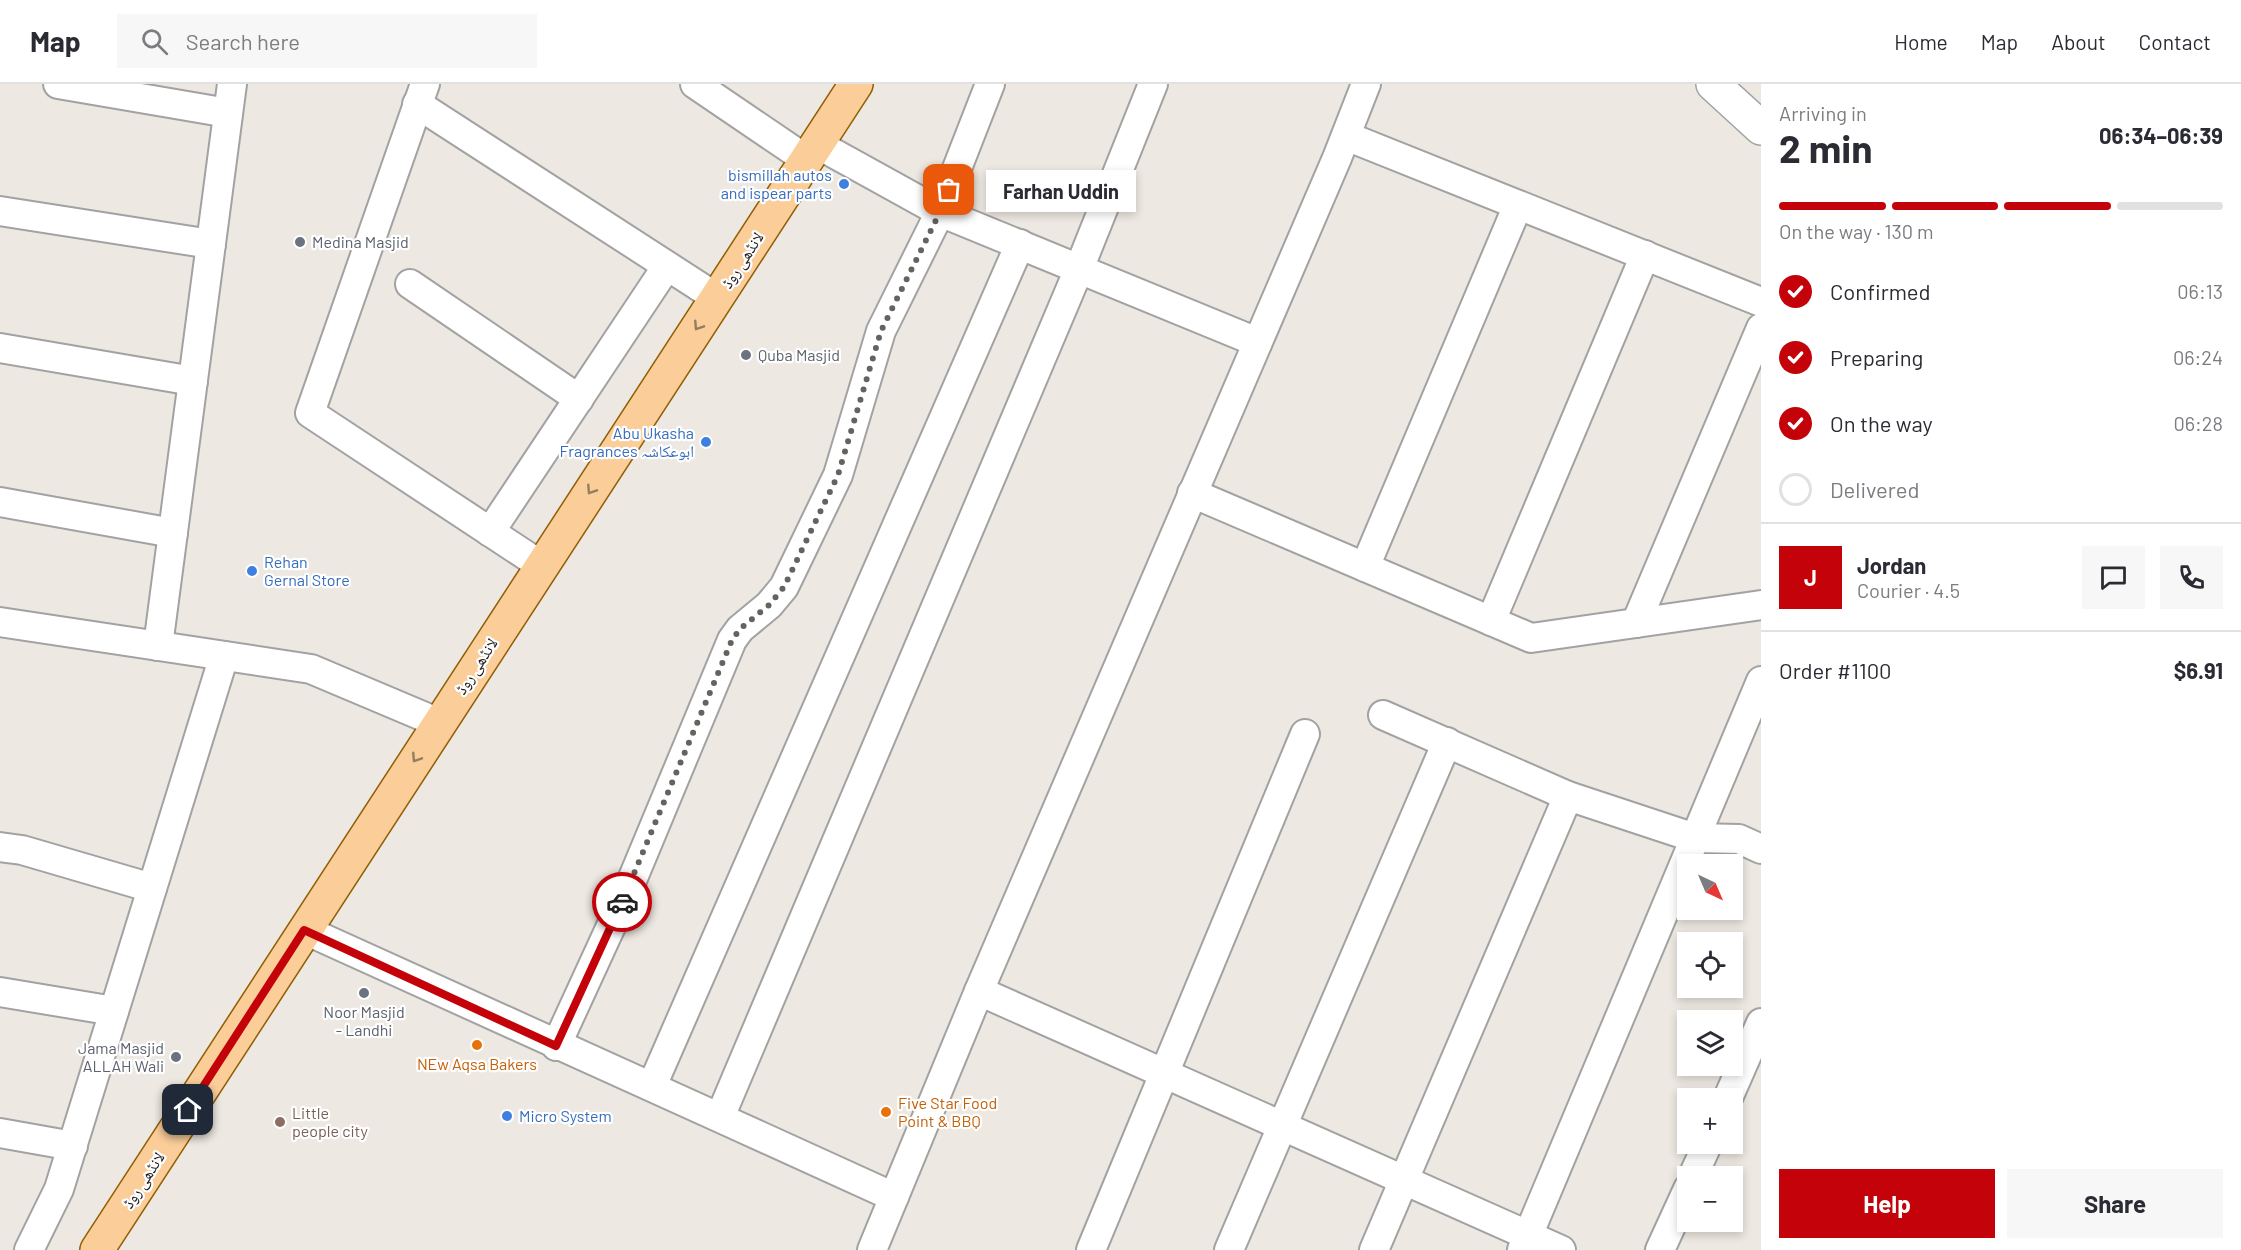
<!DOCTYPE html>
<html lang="en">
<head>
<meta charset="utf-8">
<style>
	body { margin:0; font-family:Barlow,"Noto Naskh Arabic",sans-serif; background:#f7f7f7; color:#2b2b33; height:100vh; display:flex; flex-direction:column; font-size:22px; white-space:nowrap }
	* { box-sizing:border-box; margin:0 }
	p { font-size:20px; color:#7c7c81 }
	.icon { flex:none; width:33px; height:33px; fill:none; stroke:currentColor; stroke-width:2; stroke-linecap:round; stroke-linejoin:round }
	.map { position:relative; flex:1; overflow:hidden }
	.panel { display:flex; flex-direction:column; background:#fff; width:480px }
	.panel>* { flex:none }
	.needle { width:39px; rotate:136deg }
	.fabs { position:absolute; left:1677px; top:770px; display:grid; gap:12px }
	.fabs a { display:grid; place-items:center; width:66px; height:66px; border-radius:0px; background:#fff; box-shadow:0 3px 9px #0003; font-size:30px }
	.pin { position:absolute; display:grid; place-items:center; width:51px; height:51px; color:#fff; margin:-26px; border-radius:12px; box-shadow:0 3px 9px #0006 }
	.courier { position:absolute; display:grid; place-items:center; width:60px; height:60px; margin:-30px; border:4px solid #c30309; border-radius:50%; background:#fff; color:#222; box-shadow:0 2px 8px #0007 }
	.bubble { position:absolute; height:42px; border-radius:0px; background:#fff; box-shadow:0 3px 9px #0003; font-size:20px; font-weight:700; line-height:42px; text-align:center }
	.head em { font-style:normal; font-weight:700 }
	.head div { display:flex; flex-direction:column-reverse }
	.head { display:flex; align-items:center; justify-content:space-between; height:102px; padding:0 18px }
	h1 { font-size:39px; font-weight:700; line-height:45px }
	.bar { display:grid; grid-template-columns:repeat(4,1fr); gap:9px 6px; align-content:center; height:72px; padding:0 18px }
	.bar i { height:8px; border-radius:4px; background:#e1e1e2 }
	.bar .selected { background:#c30309 }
	.bar p { grid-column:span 4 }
	.line { display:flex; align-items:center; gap:15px; padding:0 18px; border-top:2px solid #e1e1e2 }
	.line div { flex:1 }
	.round { display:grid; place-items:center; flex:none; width:63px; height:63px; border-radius:0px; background:#f7f7f7 }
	ol { padding:0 18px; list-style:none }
	li { display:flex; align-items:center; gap:18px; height:66px }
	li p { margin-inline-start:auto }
	li .icon { padding:6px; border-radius:50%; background:#c30309; color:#fff; stroke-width:4 }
	li:last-child { color:#7c7c81 }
	li i { width:33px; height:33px; border:3px solid #e1e1e2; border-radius:50% }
	.cta { display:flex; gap:12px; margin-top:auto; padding:12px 18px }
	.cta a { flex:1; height:69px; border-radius:0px; background:#c30309; color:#fff; font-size:24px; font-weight:700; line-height:69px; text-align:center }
	.cta a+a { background:#f7f7f7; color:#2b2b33 }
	header { display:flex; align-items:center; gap:36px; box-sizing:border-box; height:84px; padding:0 30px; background:#fff; border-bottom:2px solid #e1e1e2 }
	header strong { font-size:28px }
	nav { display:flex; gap:33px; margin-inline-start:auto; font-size:21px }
	.search { width:420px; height:54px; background:#f7f7f7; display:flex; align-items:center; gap:15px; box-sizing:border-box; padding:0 21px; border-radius:0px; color:#7c7c81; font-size:22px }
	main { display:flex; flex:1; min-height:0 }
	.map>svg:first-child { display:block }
</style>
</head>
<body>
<header>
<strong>Map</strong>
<div class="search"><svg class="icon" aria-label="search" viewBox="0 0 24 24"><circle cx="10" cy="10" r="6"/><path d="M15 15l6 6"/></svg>Search here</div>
<nav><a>Home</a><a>Map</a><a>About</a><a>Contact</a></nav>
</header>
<main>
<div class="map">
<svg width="1761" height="1166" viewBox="0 0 1761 1166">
	<rect width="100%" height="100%" fill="#ede8e1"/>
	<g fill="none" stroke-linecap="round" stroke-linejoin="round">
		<defs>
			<g id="minor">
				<polyline points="58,0 228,29"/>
				<polyline points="425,0 310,329 542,482"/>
				<polyline points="695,0 807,76"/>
				<polyline points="417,20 717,214"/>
				<polyline points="1346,52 1761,218"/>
				<polyline points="817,60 940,128 1257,258"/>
				<polyline points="0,127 211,160"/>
				<polyline points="410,200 579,315"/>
				<polyline points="0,264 193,297"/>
				<polyline points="1192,409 1531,554 1761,521"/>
				<polyline points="0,418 173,449"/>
				<polyline points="490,448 667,182"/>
				<polyline points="1365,483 1518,121"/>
				<polyline points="1491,537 1645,171"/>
				<polyline points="0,538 311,585 439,639"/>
				<polyline points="1636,539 1761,244"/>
				<polyline points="158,562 232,0"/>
				<polyline points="1383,631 1568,712 1695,754 1739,755 1761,765"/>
				<polyline points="0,763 22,766 152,804"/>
				<path d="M305,846C500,936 698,1023 894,1113"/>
				<polyline points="979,907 1561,1166"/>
				<polyline points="0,908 114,927"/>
				<polyline points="556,962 630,801 732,556 740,545 769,521 784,503 838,391 881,247 940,128 990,0"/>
				<polyline points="652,1002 1020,160"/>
				<polyline points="1728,1014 1761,939"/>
				<polyline points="720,1033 1079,185 1153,0"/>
				<polyline points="0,1049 73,1062"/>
				<polyline points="1693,1092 1708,1059"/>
				<polyline points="29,1166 59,1105 224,572"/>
				<polyline points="872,1166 979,907 1337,74 1366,0"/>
				<polyline points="1091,1166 1305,650"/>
				<polyline points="1229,1166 1447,658"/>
				<polyline points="1374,1166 1568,712"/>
				<polyline points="1522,1166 1761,597"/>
				<polyline points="1660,1166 1688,1105"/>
			</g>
			<polyline id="tertiary" points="1713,0 1761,44"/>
			<polyline id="primary" points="97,1166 856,0"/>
		</defs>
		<use href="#minor" stroke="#a2a2a2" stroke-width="32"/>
		<use href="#tertiary" stroke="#a2a2a2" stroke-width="36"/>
		<use href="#primary" stroke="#905d02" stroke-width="36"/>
		<use href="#minor" stroke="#fff" stroke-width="28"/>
		<use href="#tertiary" stroke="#fff" stroke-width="33"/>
		<use href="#primary" stroke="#facd99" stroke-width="33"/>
	</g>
	<defs><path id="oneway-chevron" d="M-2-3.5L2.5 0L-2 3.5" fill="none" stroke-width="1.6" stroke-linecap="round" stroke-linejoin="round" transform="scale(1.5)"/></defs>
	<g stroke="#967d60">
		<use href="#oneway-chevron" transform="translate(698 242) rotate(123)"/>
		<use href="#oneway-chevron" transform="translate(591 406) rotate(123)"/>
		<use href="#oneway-chevron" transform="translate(416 674) rotate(123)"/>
	</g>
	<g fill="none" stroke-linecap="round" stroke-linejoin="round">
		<polyline stroke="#646360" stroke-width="6" stroke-dasharray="0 10.8" points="622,818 732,556 740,545 769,521 784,503 838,391 881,247 940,128 949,106"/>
		<polyline stroke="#c30309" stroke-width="8" points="188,1026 304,846 556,962 622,818"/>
	</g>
	<g fill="#3f7fe0" stroke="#fff" stroke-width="2">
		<circle cx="844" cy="100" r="6"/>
		<circle cx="706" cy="358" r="6"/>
		<circle cx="252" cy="487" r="6"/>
		<circle cx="507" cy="1032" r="6"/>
	</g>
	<g fill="#6b7280" stroke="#fff" stroke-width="2">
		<circle cx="300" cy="158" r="6"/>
		<circle cx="746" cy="271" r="6"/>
		<circle cx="364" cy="909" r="6"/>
		<circle cx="176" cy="973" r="6"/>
	</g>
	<g fill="#e8710a" stroke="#fff" stroke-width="2">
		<circle cx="477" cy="961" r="6"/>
		<circle cx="886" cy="1028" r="6"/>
	</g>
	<circle fill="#8d6e63" stroke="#fff" stroke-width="2" cx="280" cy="1038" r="6"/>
	<g text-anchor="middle" stroke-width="4.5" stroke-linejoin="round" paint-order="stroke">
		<g font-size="16" fill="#366cbe" stroke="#fff" text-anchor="end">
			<text x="832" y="97">bismillah autos<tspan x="832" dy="18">and ispear parts</tspan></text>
			<text x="694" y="355">Abu Ukasha<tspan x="694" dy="18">Fragrances ابوعکاشہ</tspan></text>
			<text x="264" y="484" text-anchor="start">Rehan<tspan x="264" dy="18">Gernal Store</tspan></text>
			<text x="519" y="1038" text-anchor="start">Micro System</text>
		</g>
		<g font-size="16" fill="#5b616d" stroke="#fff" text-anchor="start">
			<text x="312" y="164">Medina Masjid</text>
			<text x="758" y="277">Quba Masjid</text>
			<text x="364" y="934" text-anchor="middle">Noor Masjid<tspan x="364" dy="18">- Landhi</tspan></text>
			<text x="164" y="970" text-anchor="end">Jama Masjid<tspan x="164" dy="18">ALLAH Wali</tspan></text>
		</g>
		<g font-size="16" fill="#1b1b1b" stroke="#fff">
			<text transform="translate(742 176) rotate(-57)" y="6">لانڈھی روڈ</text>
			<text transform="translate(476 582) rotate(-57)" y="6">لانڈھی روڈ</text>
			<text transform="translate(143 1096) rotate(-57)" y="6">لانڈھی روڈ</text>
		</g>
		<g font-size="16" fill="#c56008" stroke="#fff">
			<text x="477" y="986">NEw Aqsa Bakers</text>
			<text x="898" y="1025" text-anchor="start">Five Star Food<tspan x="898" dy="18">Point &amp; BBQ</tspan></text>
		</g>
		<g font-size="16" fill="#785e54" stroke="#fff" text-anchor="start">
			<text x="292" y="1035">Little<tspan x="292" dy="18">people city</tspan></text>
		</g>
	</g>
</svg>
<div class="fabs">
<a><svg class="needle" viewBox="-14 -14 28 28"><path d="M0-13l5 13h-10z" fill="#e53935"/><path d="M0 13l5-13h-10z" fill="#7c7c81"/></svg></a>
<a><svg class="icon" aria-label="locate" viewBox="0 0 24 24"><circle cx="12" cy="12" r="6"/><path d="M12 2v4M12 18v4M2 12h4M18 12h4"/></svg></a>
<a><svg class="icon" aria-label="layers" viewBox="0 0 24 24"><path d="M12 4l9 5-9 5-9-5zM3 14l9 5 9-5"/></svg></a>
<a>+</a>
<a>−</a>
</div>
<div class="pin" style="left:949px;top:106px;background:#ea580c"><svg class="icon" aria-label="bag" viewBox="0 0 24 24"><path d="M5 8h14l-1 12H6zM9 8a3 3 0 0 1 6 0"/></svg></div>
<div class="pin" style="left:188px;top:1026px;background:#1f2937"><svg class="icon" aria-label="home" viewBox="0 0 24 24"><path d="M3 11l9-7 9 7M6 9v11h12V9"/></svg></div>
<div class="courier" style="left:622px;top:818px"><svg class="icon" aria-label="car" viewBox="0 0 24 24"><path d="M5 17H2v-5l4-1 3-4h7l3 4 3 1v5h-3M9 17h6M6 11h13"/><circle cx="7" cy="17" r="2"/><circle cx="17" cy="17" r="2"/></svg></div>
<div class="bubble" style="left:986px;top:86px;width:150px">Farhan Uddin</div>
</div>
<section class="panel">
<div class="head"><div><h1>2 min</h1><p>Arriving in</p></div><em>06:34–06:39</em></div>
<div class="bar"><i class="selected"></i><i class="selected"></i><i class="selected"></i><i></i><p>On the way · 130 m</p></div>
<ol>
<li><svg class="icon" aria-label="check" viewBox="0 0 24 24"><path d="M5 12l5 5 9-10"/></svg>Confirmed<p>06:13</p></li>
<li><svg class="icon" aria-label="check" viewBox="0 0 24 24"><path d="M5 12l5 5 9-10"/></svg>Preparing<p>06:24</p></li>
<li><svg class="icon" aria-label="check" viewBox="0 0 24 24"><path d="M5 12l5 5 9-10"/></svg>On the way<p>06:28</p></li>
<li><i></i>Delivered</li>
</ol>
<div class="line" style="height:108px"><b class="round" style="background:#c30309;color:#fff">J</b><div><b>Jordan</b><p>Courier · 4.5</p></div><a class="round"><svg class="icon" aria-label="chat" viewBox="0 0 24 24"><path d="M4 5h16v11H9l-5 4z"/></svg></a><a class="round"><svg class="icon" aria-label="phone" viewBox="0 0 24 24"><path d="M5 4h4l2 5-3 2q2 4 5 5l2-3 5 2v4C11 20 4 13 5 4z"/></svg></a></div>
<div class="line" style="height:78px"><div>Order #1100</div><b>$6.91</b></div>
<div class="cta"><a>Help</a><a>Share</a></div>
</section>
</main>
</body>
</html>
